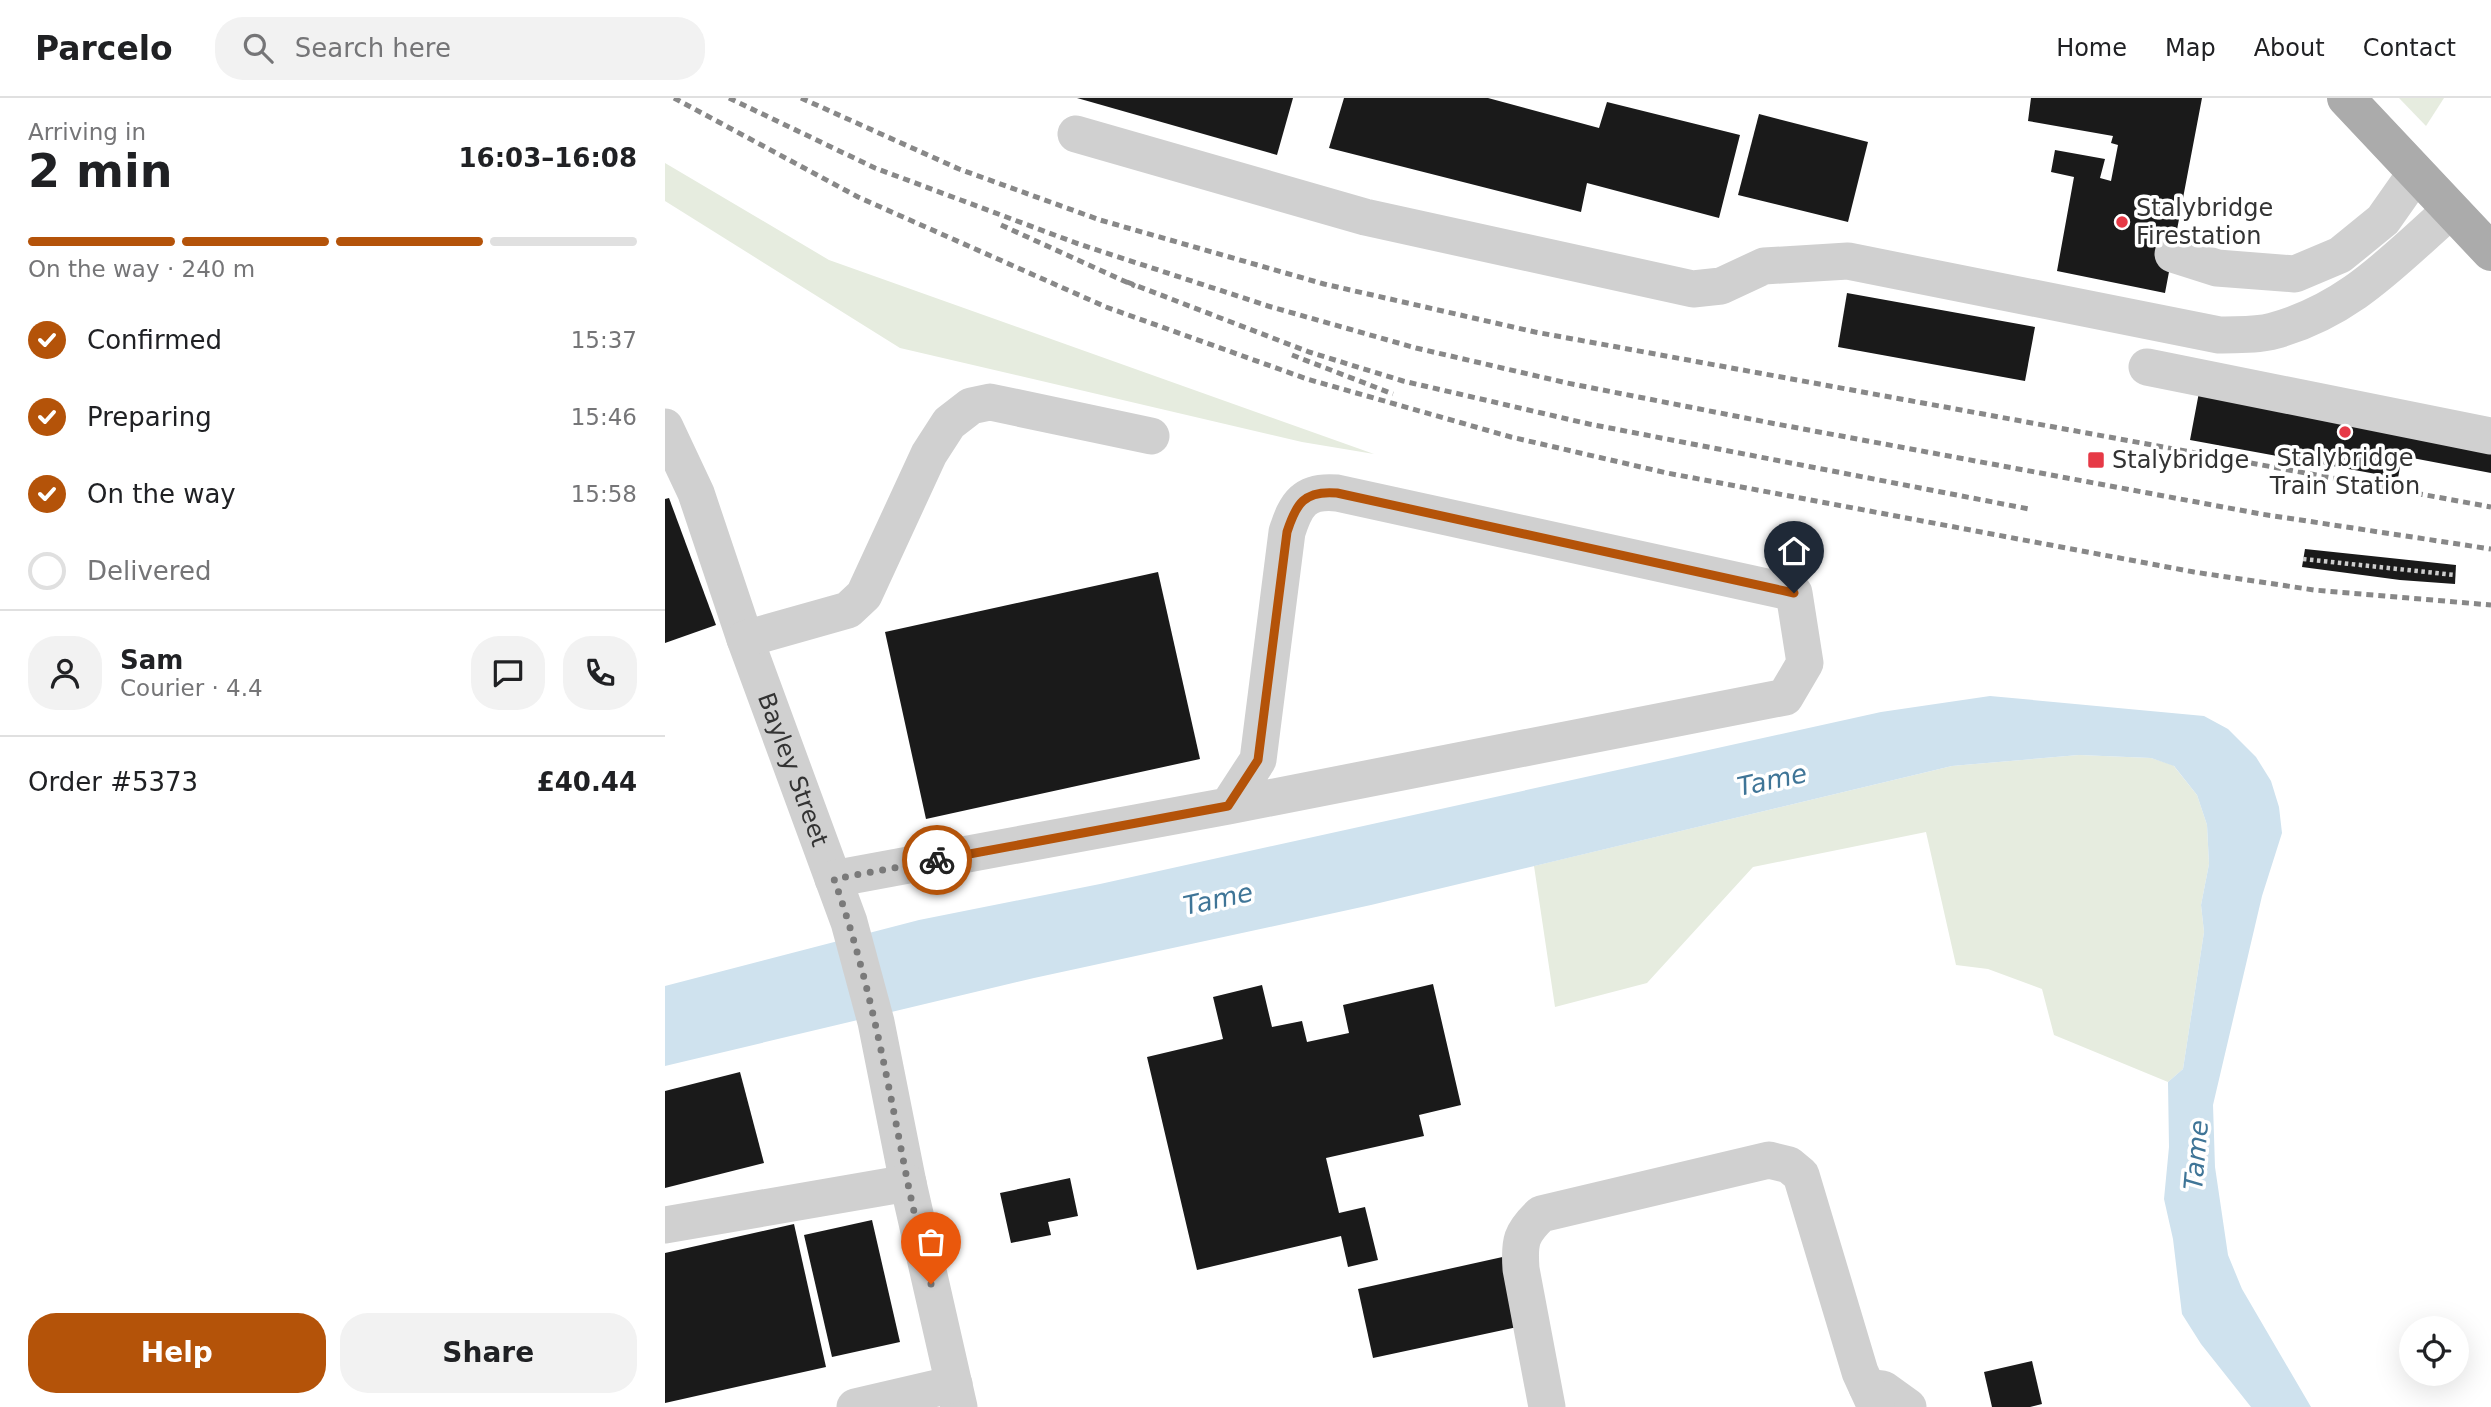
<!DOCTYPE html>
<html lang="en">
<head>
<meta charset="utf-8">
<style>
	body { margin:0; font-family:"DejaVu Sans",sans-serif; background:#f2f2f2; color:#202124; height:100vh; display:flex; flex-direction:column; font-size:26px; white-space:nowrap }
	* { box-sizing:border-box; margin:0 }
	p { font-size:23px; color:#757577 }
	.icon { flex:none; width:38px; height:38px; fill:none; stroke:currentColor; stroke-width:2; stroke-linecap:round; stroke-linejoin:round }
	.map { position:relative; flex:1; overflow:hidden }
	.sheet { display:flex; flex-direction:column; background:#fff; width:665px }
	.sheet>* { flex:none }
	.fabs { position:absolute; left:1734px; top:1218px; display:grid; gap:14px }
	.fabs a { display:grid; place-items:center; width:70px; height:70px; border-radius:50%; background:#fff; box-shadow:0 7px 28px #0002; font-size:35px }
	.pin { position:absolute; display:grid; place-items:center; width:60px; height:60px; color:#fff; margin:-72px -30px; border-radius:50% 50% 50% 0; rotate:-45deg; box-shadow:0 0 7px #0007 }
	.pin .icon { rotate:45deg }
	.courier { position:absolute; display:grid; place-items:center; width:70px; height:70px; margin:-35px; border:5px solid #b45309; border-radius:50%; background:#fff; color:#222; box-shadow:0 2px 9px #0007 }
	.head em { font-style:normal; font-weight:600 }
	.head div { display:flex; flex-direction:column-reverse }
	.head { display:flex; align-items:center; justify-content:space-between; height:119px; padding:0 28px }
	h1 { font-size:46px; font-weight:600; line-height:52px }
	.bar { display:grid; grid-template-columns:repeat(4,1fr); gap:10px 7px; align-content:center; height:84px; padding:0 28px }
	.bar i { height:9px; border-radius:5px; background:#e0e0e0 }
	.bar .current { background:#b45309 }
	.bar p { grid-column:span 4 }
	.line { display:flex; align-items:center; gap:18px; padding:0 28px; border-top:2px solid #e0e0e0 }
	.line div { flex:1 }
	.round { display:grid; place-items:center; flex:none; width:74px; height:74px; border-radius:28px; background:#f2f2f2 }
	ol { padding:0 28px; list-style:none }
	li { display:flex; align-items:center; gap:21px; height:77px }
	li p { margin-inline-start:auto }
	li .icon { padding:7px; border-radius:50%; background:#b45309; color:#fff; stroke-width:4 }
	li:last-child { color:#757577 }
	li i { width:38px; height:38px; border:4px solid #e0e0e0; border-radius:50% }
	.button { display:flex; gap:14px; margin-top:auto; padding:14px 28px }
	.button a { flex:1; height:80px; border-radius:28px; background:#b45309; color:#fff; font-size:28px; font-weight:600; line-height:80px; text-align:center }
	.button a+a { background:#f2f2f2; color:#202124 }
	header { display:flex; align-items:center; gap:42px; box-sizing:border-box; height:98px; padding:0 35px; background:#fff; border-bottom:2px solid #e0e0e0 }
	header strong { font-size:33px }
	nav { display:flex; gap:38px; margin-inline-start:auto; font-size:24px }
	.search { width:490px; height:63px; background:#f2f2f2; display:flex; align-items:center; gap:18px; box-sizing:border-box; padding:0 24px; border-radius:28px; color:#757577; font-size:26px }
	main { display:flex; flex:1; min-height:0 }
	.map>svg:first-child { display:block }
</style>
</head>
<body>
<header>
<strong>Parcelo</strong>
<div class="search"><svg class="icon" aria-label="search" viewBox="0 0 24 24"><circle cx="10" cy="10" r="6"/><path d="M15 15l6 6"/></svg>Search here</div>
<nav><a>Home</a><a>Map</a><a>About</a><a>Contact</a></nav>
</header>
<main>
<section class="sheet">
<div class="head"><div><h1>2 min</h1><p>Arriving in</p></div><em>16:03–16:08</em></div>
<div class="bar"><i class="current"></i><i class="current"></i><i class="current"></i><i></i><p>On the way · 240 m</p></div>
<ol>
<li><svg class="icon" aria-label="check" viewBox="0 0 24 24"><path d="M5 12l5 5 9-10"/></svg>Confirmed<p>15:37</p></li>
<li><svg class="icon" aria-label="check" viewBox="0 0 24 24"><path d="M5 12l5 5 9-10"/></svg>Preparing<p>15:46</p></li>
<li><svg class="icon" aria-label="check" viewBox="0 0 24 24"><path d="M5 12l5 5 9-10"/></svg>On the way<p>15:58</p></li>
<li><i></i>Delivered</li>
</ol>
<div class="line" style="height:126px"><a class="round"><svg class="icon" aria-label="person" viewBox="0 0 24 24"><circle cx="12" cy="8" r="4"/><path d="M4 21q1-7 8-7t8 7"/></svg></a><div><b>Sam</b><p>Courier · 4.4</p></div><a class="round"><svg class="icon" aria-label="chat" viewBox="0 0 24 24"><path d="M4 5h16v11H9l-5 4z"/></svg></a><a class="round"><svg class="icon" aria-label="phone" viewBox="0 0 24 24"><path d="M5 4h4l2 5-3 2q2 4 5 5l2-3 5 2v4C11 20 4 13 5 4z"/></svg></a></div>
<div class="line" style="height:91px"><div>Order #5373</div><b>£40.44</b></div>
<div class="button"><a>Help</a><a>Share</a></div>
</section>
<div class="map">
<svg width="1826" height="1309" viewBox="0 0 1826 1309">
	<rect width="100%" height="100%" fill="#fff"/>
	<g fill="#e6ecdf">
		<polygon points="1734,0 1779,0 1761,28"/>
		<polygon points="0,65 164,162 709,356 637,344 235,250 0,103"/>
		<polygon points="1414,657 1486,660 1508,667 1532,697 1542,727 1544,766 1536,807 1539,834 1518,971 1503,984 1389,937 1377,891 1323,871 1291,867 1261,734 1088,769 982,885 890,909 869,768 1287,668"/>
	</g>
	<polygon fill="#cfe2ee" points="1325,598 1539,618 1563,631 1591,659 1606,683 1614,709 1617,735 1597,798 1548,1007 1550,1069 1563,1157 1577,1191 1646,1309 1586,1309 1536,1246 1517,1216 1508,1141 1499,1101 1504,1049 1503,984 1518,971 1539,834 1536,807 1544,766 1542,727 1532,697 1509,668 1486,660 1414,657 1287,668 706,807 369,880 0,968 0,888 254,822 435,786 1216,614"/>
	<g fill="#1a1a1a">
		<polygon points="412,0 628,0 612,57"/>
		<polygon points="679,0 823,0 934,30 942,4 1075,37 1054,120 922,85 916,114 664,50"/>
		<polygon points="1366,0 1537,0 1500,195 1392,173 1409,79 1386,74 1390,52 1440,61 1435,80 1446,83 1453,47 1446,45 1448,38 1363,23"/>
		<polygon points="1094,16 1203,44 1183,124 1073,97"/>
		<polygon points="1182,195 1370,229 1360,283 1173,249"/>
		<polygon points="1535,289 1826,347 1826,375 1737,358 1733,380 1525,342"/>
		<polygon points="4,400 51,527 0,545 0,401"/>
		<polygon points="1640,451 1791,467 1790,486 1735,482 1637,469"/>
		<polygon points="493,474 535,661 261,721 220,534"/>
		<polygon points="768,886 796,1007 754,1017 759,1038 661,1060 674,1115 700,1109 713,1162 683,1169 676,1138 532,1172 482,959 558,941 548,899 597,887 607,929 637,923 642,944 684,935 678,907"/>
		<polygon points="75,974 99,1065 0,1090 0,993"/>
		<polygon points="405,1080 413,1118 383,1124 386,1137 346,1145 335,1095"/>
		<polygon points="207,1122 235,1244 167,1259 139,1137"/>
		<polygon points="129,1126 161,1269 0,1305 0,1155"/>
		<polygon points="842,1158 857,1228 708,1260 693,1191"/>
		<polygon points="1367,1263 1377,1306 1365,1309 1327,1309 1319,1274"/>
	</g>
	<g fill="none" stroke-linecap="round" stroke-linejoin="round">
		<polyline stroke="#cdcdcd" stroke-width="4.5" stroke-dasharray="3.5 3.5" stroke-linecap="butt" points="1638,461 1790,477"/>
		<g stroke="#d0d0d0" stroke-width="37">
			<path d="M411,36L700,119L1028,191L1056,188L1099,168L1183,163L1554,237C1571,236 1591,238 1608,233C1685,212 1728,163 1786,112"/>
			<polyline points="1508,156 1552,170 1630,176 1675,157 1718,122 1751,75"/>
			<polyline points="1482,269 1826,338"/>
			<path id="s1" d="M0,329L31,395L80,541L184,824L211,924L243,1085L294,1309"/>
			<polyline points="80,541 183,512 199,497 264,356 284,325 306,308 325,304 486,338"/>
			<path d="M168,781L563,708L1120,599L1140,565L1129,495L672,395C639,392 631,406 622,434L593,662L563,708"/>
			<polyline points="0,1127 243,1085"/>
			<polyline points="1202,1289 1218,1291 1243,1309"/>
			<polyline points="190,1309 289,1286"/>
			<path d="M882,1309L856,1171C854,1143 856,1135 876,1116L1104,1062L1124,1067L1136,1077L1195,1274L1211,1309"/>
		</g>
		<polyline stroke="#ababab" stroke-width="38" points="1681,0 1826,154"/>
		<g stroke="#888" stroke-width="5" stroke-dasharray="7 5" stroke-linecap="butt">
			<polyline points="9,0 193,99 441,209 642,281 846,339 1002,375 1529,474 1649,492 1826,507"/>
			<polyline points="64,0 210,70 411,145 603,208 751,250 902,285 1106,325 1596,416 1826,451"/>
			<polyline points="136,0 294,71 435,122 659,186 870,234 1826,409"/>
			<polyline points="336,127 470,188"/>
			<polyline points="462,184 644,254 738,283 924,326 1364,411"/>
			<polyline points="627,257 728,296"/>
		</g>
	</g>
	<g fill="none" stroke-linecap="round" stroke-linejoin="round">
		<path stroke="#7a7a7a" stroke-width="7" stroke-dasharray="0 12.6" d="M266,1186C258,1151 249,1116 242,1081C222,980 204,879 169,781L272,762"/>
		<path stroke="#b45309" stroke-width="9" d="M272,762L563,708L593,662L622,434C631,406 639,392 672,395L1129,495"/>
	</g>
	<g fill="#e63946" stroke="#fff" stroke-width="2.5">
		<circle cx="1457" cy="124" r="7"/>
		<circle cx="1680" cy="334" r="7"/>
		<rect x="1422" y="353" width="18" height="18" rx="3.5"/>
	</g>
	<g text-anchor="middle" stroke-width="7" stroke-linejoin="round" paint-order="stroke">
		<g font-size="24" fill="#333" stroke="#fff" text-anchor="start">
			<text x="1471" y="118">Stalybridge<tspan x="1471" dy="28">Firestation</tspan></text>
			<text x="1680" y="368" text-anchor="middle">Stalybridge<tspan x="1680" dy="28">Train Station</tspan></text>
			<text x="1447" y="370">Stalybridge</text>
		</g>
		<g font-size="24" fill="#333" stroke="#fff">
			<text dy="8" stroke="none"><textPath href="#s1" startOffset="366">Bayley Street</textPath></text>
		</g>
		<g font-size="26" font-style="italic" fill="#3f7597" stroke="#fff">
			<text transform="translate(1107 682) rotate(-12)" y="9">Tame</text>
			<text transform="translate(553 801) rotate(-12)" y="9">Tame</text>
			<text transform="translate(1531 1057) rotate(-85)" y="9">Tame</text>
		</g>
	</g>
</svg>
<div class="fabs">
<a><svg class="icon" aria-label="locate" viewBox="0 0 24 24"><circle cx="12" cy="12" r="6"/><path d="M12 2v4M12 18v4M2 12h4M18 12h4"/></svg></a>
</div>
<div class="pin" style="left:266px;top:1186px;background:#ea580c"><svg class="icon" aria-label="bag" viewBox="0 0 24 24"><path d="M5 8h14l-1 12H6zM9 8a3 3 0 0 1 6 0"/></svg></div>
<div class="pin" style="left:1129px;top:495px;background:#1f2937"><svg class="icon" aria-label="home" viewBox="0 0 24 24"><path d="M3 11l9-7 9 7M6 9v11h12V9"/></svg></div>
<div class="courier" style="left:272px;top:762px"><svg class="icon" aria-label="bike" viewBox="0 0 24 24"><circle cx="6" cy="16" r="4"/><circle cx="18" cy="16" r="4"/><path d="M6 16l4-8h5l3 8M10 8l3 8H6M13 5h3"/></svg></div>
</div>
</main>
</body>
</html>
